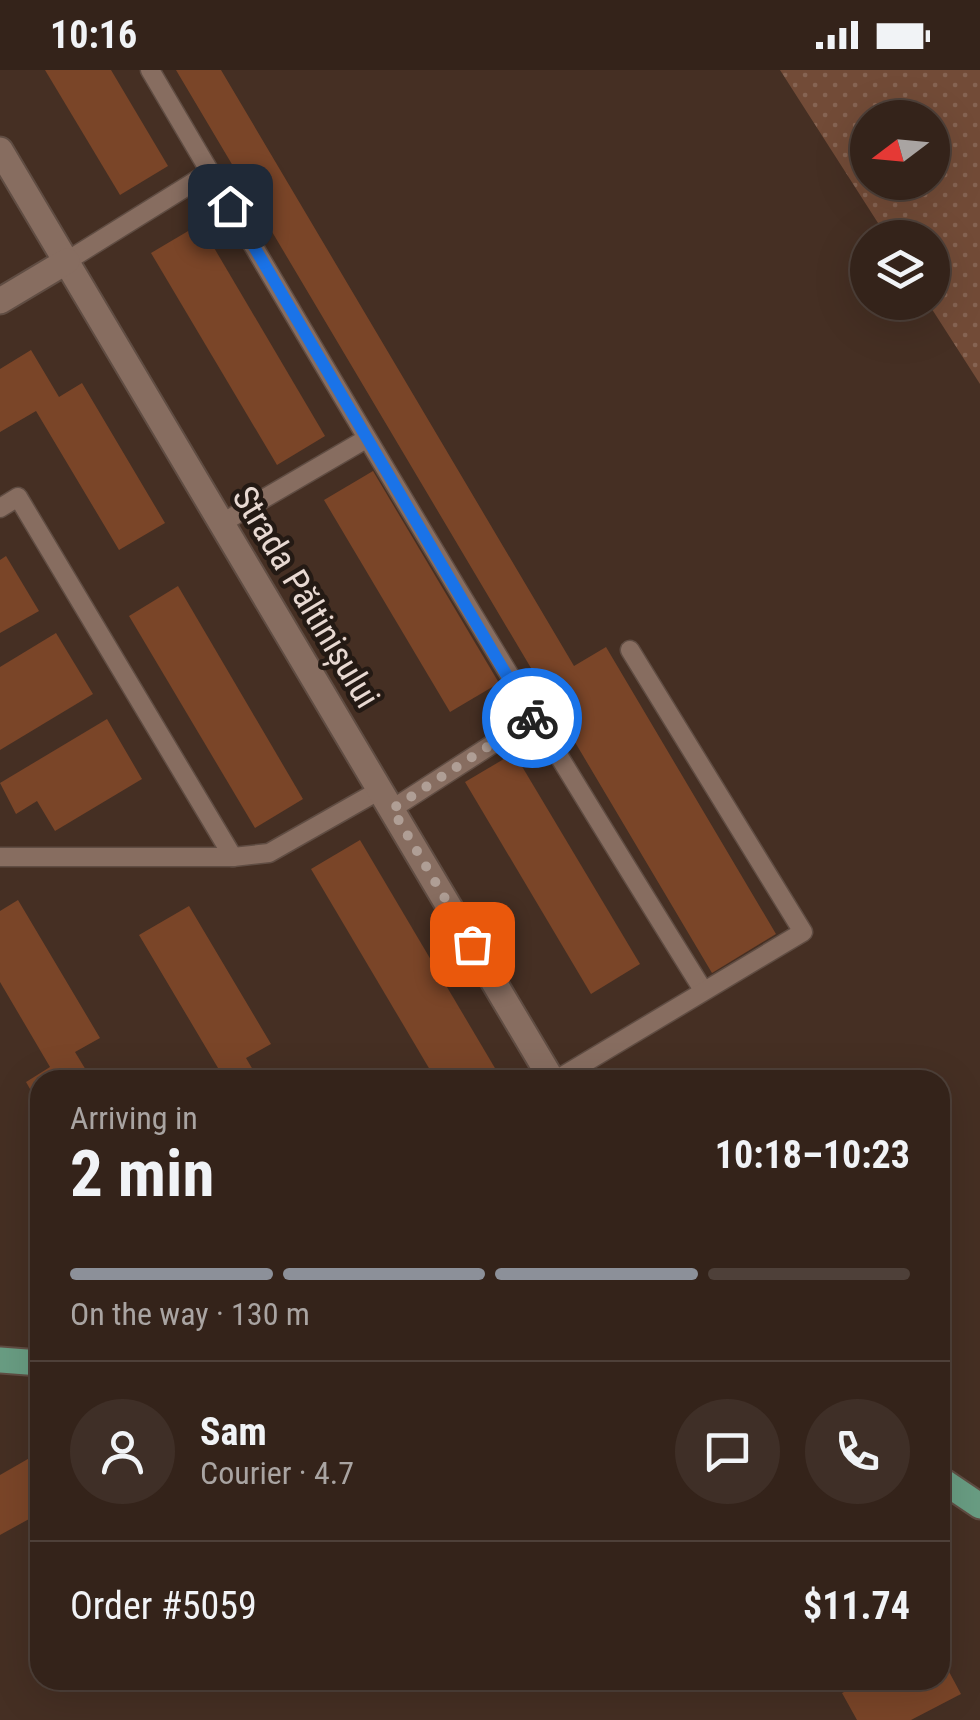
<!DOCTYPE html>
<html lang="en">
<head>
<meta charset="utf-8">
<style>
	body { margin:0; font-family:"Roboto Condensed",sans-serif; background:#3f2f27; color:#f1f3f6; height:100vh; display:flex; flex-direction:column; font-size:38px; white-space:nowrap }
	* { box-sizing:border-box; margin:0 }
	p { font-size:32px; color:#a9a4a2 }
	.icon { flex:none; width:55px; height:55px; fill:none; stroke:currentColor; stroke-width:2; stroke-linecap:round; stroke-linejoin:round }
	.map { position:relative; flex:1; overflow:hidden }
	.side { position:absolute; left:30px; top:1000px; width:920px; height:620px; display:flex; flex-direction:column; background:#34231a; border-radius:30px; box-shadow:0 10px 40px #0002,0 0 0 2px #4e4039 }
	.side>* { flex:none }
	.needle { width:65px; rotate:254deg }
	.buttons { position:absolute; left:850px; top:30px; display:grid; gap:20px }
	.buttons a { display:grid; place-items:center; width:100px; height:100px; border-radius:50%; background:#34231a; box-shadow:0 10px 40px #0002,0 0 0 2px #4e4039; font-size:50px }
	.pin { position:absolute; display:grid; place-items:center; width:85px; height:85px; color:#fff; margin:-42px; border-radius:20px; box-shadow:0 5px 15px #0006 }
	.courier { position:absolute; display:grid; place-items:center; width:100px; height:100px; margin:-50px; border:8px solid #1a73e8; border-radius:50%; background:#fff; color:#222; box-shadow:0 2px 12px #0007 }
	.head em { font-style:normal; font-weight:700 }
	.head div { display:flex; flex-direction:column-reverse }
	.head { display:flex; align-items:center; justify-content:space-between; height:170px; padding:0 40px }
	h1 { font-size:65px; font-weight:700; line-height:75px }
	.bar { display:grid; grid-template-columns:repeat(4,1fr); gap:15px 10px; align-content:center; height:120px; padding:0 40px }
	.bar i { height:12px; border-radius:8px; background:#4e4039 }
	.bar .active { background:#8c9099 }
	.bar p { grid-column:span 4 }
	.line { display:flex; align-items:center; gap:25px; padding:0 40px; border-top:2px solid #4e4039 }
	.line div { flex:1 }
	.round { display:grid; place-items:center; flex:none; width:105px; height:105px; border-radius:52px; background:#3f2f27 }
	.status { display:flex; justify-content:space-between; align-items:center; height:70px; padding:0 50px; background:#34231a; direction:ltr }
	.status svg { height:28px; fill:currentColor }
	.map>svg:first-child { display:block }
</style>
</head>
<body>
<div class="status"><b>10:16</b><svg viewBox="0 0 49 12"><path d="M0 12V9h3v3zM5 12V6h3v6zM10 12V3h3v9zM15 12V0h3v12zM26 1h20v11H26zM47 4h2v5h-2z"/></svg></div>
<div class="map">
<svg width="980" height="1650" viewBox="0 0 980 1650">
	<defs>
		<pattern id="grass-dots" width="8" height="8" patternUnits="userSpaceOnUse" patternTransform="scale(2.5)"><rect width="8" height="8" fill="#724b37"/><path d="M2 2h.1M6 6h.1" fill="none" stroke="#866453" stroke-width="1.8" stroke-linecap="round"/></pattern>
	</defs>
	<rect width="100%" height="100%" fill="#452f23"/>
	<path fill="url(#grass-dots)" fill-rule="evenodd" d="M780,0H980V314L928,233L932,232V168L887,167ZM868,48H932V112H868Z"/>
	<g fill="#7a4528">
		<polygon points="45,0 111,0 168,96 120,125"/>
		<polygon points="176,0 221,0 574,596 606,577 776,864 712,903"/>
		<polygon points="200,154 325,366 277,395 151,183"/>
		<polygon points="31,280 59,327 82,313 165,453 119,480 36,341 0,362 0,299"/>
		<polygon points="373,401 499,613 450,642 324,430"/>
		<polygon points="6,486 39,541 0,563 0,490"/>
		<polygon points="178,516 303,729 255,758 129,546"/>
		<polygon points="56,563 93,624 0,680 0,597"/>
		<polygon points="107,649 142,709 55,761 37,731 16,744 0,713"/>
		<polygon points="514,683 640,894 591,924 465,712"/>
		<polygon points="360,770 502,1010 436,1010 311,799"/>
		<polygon points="18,830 100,968 75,982 92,1010 40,1010 40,1036 26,1012 50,997 0,912 0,841"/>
		<polygon points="189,836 271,974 246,988 259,1010 209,1010 221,1003 139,865"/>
		<polygon points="40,1382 40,1443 0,1465 0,1405"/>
		<polygon points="940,1585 961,1624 911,1650 857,1650 842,1623 868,1610 940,1610"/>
	</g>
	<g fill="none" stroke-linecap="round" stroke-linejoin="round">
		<defs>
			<g id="lane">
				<polyline points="150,0 210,102"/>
				<path d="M67,191L210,102C371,377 535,650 703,920"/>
				<polyline points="0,438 18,427 233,787"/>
				<polyline points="222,453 366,369"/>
				<polyline points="392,739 533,648"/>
				<polyline points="0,787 233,787 269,783 380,720"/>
				<polyline points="556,1010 803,862 630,580"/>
			</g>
			<g id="street">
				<polyline points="0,80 552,1010"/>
				<polyline points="0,231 67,191"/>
			</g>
			<g id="primary">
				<polyline points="0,1290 40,1293"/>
				<polyline points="940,1409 980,1436"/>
			</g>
		</defs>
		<use href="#lane" stroke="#604d43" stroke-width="21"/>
		<use href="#street" stroke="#604d43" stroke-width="29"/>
		<use href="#primary" stroke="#604d43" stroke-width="29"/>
		<use href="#lane" stroke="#876d60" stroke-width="18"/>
		<use href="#street" stroke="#876d60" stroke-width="25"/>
		<use href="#primary" stroke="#699d83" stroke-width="25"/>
	</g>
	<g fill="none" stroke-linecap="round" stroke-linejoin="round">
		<polyline stroke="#af9e95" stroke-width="10" stroke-dasharray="0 18" points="472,874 392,739 532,648"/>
		<polyline stroke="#1a73e8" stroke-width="12" points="230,136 532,648"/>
	</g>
	<g text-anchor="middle" stroke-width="9" stroke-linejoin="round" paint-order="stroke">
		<g font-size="35" fill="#e8d9d2" stroke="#241a14">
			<text transform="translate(306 527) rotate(59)" y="12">Strada Păltinișului</text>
		</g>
	</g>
</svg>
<div class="buttons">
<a><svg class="needle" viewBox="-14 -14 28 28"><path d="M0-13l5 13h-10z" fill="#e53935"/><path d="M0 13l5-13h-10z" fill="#a9a4a2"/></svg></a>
<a><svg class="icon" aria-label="layers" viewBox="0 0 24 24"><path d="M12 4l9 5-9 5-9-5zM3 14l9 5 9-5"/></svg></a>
</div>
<div class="pin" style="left:472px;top:874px;background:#ea580c"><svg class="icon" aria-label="bag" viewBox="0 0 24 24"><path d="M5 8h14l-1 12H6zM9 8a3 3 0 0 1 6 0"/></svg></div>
<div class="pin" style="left:230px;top:136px;background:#1f2937"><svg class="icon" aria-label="home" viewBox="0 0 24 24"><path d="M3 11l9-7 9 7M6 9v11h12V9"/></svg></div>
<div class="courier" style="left:532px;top:648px"><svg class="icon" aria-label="bike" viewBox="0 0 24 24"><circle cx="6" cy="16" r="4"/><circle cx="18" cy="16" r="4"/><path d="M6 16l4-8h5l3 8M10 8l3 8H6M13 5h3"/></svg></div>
<section class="side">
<div class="head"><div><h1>2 min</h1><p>Arriving in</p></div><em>10:18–10:23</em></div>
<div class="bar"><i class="active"></i><i class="active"></i><i class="active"></i><i></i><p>On the way · 130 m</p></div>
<div class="line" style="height:180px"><a class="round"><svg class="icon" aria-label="person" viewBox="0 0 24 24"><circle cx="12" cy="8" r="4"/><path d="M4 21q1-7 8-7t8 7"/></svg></a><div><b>Sam</b><p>Courier · 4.7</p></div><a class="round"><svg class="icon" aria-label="chat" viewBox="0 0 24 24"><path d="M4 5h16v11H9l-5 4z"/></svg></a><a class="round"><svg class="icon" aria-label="phone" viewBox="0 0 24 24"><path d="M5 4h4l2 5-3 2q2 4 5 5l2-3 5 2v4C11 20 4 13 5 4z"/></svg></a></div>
<div class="line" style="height:130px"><div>Order #5059</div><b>$11.74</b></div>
</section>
</div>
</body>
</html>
